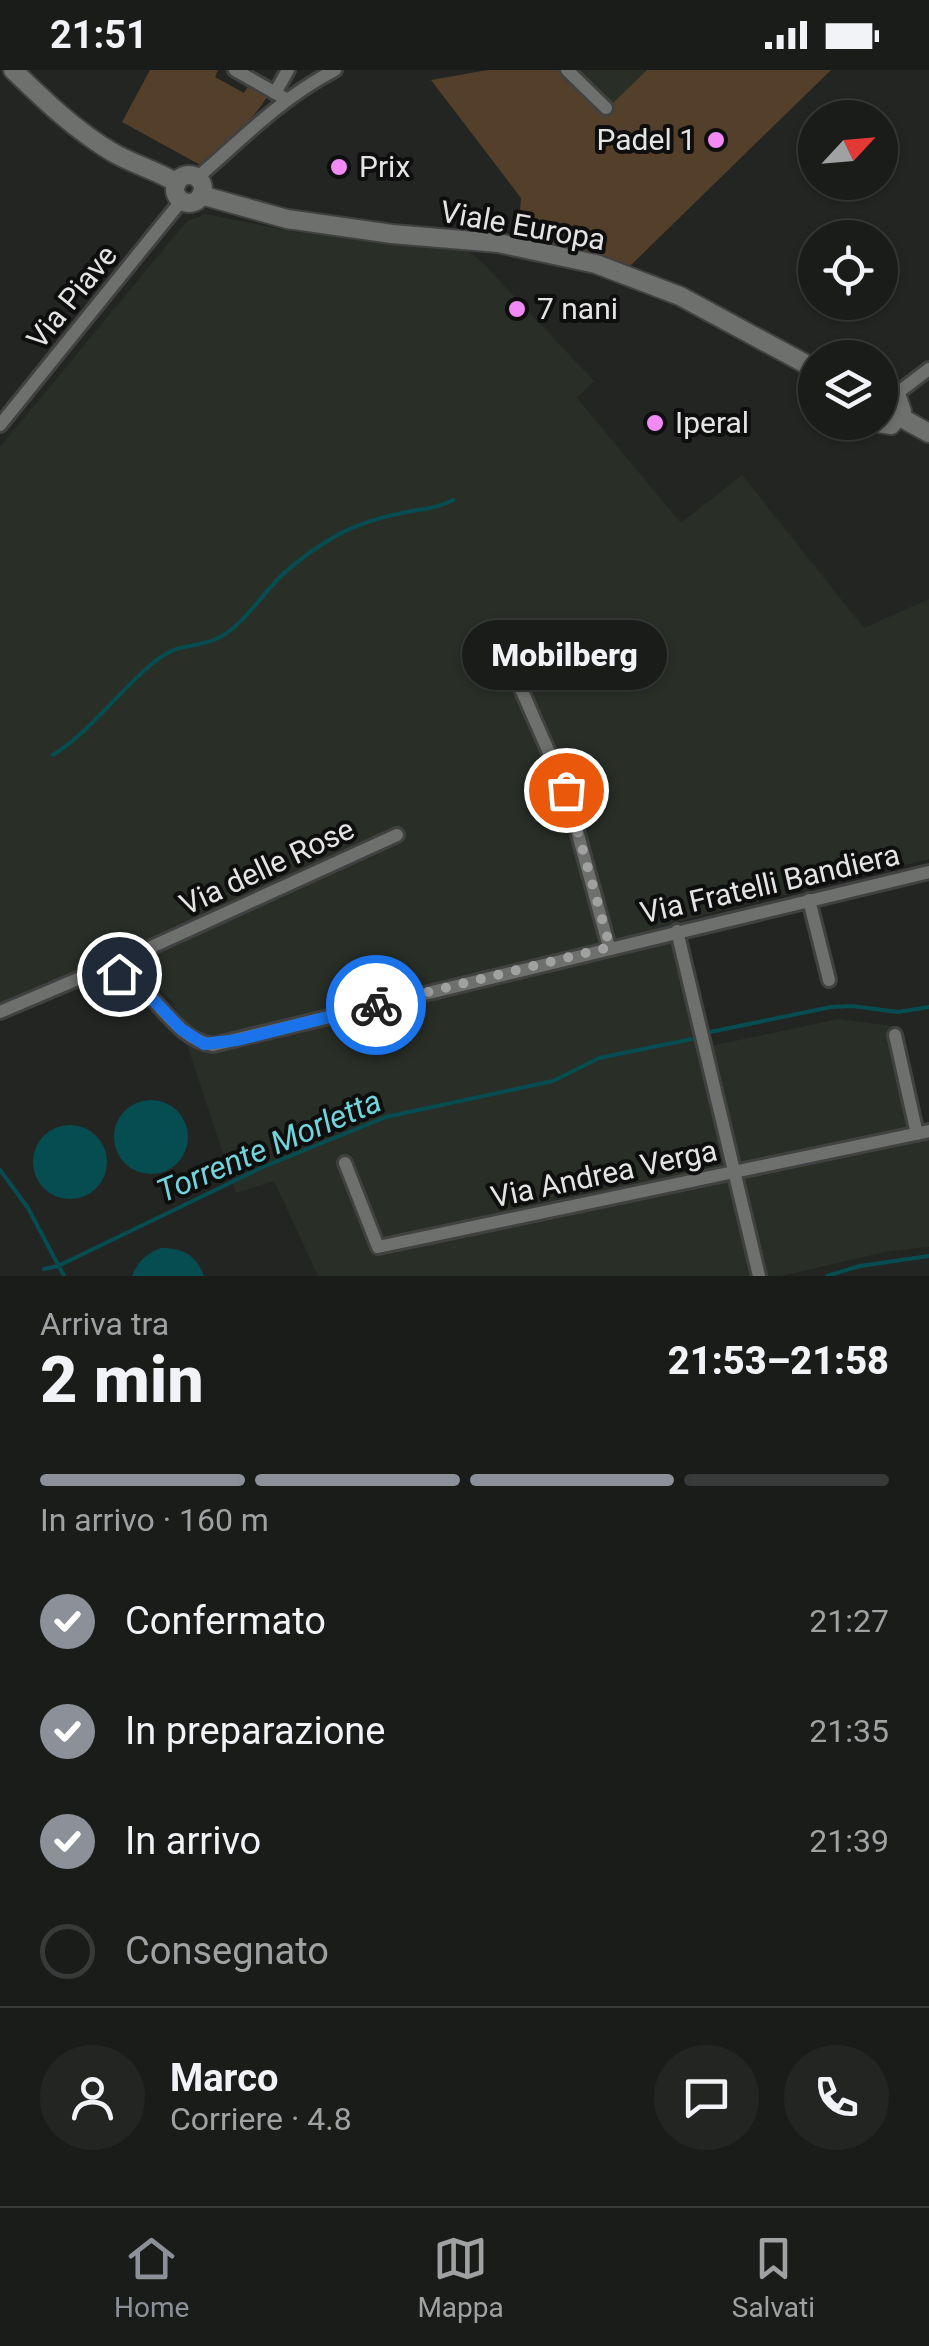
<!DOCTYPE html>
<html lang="it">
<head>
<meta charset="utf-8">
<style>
	body { margin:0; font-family:Roboto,sans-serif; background:#232523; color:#f1f3f6; height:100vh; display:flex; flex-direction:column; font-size:38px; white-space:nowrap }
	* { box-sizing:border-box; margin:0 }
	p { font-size:32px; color:#9fa1a2 }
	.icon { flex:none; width:55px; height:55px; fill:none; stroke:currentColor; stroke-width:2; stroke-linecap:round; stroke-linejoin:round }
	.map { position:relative; height:1206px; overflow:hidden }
	.drawer { display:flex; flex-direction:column; background:#1a1c1a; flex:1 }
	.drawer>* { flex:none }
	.needle { width:65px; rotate:64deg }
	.buttons { position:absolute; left:798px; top:30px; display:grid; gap:20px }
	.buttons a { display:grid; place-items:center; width:100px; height:100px; border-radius:50%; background:#1a1c1a; box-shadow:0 2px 8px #0004,0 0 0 2px #383a39; font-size:50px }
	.pin { position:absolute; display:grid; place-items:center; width:85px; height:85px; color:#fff; margin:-42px; border:5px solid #fff; border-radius:50%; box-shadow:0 2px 10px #0007 }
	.courier { position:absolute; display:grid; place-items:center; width:100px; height:100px; margin:-50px; border:8px solid #1a73e8; border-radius:50%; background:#fff; color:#222; box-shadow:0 2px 12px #0007 }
	.bubble { position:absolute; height:70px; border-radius:35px; background:#1a1c1a; box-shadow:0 2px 8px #0004,0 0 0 2px #383a39; font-size:32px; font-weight:800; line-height:70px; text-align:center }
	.headline em { font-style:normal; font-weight:800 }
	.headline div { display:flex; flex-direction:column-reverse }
	.headline { display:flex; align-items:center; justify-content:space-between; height:170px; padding:0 40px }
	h1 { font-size:65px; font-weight:800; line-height:75px }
	.bar { display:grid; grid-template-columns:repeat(4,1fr); gap:15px 10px; align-content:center; height:120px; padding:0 40px }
	.bar i { height:12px; border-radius:8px; background:#383a39 }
	.bar .active { background:#8c9099 }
	.bar p { grid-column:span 4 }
	.line { display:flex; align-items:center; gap:25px; padding:0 40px; border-top:2px solid #383a39 }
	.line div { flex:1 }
	.round { display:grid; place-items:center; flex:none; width:105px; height:105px; border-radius:52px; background:#232523 }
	ol { padding:0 40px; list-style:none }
	li { display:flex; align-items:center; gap:30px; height:110px }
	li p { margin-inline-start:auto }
	li .icon { padding:10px; border-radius:50%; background:#8c9099; color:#fff; stroke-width:4 }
	li:last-child { color:#9fa1a2 }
	li i { width:55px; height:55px; border:5px solid #383a39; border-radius:50% }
	.status { display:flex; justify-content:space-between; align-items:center; height:70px; padding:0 50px; background:#1a1c1a; direction:ltr }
	.status svg { height:28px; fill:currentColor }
	.menu { display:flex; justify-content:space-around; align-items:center; height:140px; border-top:2px solid #383a39; background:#1a1c1a; font-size:28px; color:#9fa1a2 }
	.menu a { display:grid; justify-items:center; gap:5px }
	.menu .active { color:#8c9099 }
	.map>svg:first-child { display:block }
</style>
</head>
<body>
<div class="status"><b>21:51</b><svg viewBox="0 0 49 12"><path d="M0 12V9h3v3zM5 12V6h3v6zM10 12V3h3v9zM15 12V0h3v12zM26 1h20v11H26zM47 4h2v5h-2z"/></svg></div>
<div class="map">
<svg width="929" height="1206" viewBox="0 0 929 1206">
	<rect width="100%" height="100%" fill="#232523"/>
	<g fill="#292e27">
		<polygon points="575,0 647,0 612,35"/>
		<polygon points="206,144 294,162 459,173 482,192 594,311 577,328 681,453 742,405 864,558 929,529 929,789 677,852 711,976 838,949 901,957 926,1070 929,1070 929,1177 890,1181 781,1206 318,1206 274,1111 236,1123 173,932 121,882 0,933 0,377 187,151"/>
	</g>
	<g fill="#54402a">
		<path d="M150,0H218L215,7L244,23L249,15L268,25C251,55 223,71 204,97L122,52Z"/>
		<polygon points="488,0 575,0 612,34 647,0 831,0 630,196 575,178 518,167 521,128 431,10"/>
	</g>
	<g fill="#064d52">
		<circle cx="151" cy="1067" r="37"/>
		<circle cx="70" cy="1092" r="37"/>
		<path d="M161,1178C183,1178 196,1185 204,1206H132C138,1191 146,1184 161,1178Z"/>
	</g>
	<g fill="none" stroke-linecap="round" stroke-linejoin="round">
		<g stroke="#064d52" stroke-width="4">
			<path d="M53,685C91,661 118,622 153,593C181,570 191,580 216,569C242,558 262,524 282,505C294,494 310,482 324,473C347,458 376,448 402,443C421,439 435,439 453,430"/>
			<polyline points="710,962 831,937 852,936 898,942 929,937"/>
			<polyline points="0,1100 28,1138 64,1206"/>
			<polyline points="44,1199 58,1196 263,1097 386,1047 553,1011 599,988 692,969"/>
			<polyline points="827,1206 860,1196 929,1186"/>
		</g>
		<defs>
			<g id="street">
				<polyline points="235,0 286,29"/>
				<polyline points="567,0 606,38"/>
				<polyline points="275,23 288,0"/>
				<path d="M197,108C242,69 281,28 335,0"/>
				<polyline points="896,324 929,299"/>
				<polyline points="0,355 182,130"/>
				<polyline points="496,562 566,721 609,877"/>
				<polyline points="809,830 829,910"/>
				<polyline points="677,861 759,1206"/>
				<path d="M103,898C113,902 124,905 133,911C160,930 178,970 213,975L929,802"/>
				<polyline points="0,942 125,889 397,765"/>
				<polyline points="895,965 917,1064"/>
				<polyline points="345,1093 378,1177 929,1061"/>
			</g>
			<g id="secondary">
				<path d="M13,0C44,30 75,60 112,82C132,94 156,100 177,113"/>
				<circle cx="189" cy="119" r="14"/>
				<polyline points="201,125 287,149 392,164 498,173 596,194 680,226 815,299"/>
				<polyline points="900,347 929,363"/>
				<polyline points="873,352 891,355 902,341 896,324 880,320"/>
			</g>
		</defs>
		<use href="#street" stroke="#404140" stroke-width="18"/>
		<use href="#secondary" stroke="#404140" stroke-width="22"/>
		<use href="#street" stroke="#6e706d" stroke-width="12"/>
		<use href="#secondary" stroke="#6e706d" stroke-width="18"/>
	</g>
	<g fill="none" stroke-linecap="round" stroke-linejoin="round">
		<polyline stroke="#a0a1a0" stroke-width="10" stroke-dasharray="0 18" points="376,935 610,877 566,720"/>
		<polyline stroke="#1a73e8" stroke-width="12" points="119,904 146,922 181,959 204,974 237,970 376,935"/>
	</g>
	<g fill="#f18af4" stroke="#0d0e0d" stroke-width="4">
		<circle cx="716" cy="70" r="10"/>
		<circle cx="339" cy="97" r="10"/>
		<circle cx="517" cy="239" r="10"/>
		<circle cx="655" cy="353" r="10"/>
	</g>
	<g text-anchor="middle" stroke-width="8" stroke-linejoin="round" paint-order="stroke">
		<g font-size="30" fill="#e3e4e3" stroke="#0d0e0d" text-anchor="start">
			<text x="696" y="80" text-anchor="end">Padel 1</text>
			<text x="359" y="107">Prix</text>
			<text x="537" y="249">7 nani</text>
			<text x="675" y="363">Iperal</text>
		</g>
		<g font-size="30" fill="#e3e4e3" stroke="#0d0e0d">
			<text transform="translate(523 156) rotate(10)" y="10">Viale Europa</text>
			<text transform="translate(72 227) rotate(-51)" y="10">Via Piave</text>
			<text transform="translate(267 797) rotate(-25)" y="10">Via delle Rose</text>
			<text transform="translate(770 814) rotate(-13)" y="10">Via Fratelli Bandiera</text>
			<text transform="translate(604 1104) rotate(-12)" y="10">Via Andrea Verga</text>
		</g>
		<g font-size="32" font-style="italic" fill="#71d3db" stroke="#0d0e0d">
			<text transform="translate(269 1076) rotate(-23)" y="11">Torrente Morletta</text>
		</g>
	</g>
</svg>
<div class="buttons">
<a><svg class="needle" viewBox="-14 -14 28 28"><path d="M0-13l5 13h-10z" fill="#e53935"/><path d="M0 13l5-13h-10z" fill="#9fa1a2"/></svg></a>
<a><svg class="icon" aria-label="locate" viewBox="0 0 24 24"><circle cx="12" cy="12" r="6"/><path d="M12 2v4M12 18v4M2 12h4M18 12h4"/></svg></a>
<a><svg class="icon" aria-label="layers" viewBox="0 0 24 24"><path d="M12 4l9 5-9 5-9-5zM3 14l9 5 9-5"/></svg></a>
</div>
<div class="pin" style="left:566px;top:720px;background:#ea580c"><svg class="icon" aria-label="bag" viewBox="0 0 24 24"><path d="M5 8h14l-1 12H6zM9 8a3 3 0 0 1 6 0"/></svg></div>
<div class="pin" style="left:119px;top:904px;background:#1f2937"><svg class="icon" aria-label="home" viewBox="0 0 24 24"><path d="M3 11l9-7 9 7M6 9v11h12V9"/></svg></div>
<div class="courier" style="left:376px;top:935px"><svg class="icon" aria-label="bike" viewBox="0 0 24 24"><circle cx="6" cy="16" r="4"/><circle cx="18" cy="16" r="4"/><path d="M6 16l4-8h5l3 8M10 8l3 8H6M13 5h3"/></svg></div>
<div class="bubble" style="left:462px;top:550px;width:205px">Mobilberg</div>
</div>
<section class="drawer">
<div class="headline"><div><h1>2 min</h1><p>Arriva tra</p></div><em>21:53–21:58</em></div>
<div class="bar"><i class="active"></i><i class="active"></i><i class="active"></i><i></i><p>In arrivo · 160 m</p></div>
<ol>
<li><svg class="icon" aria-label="check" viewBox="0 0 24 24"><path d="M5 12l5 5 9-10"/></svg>Confermato<p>21:27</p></li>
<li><svg class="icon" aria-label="check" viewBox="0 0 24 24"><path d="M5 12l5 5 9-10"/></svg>In preparazione<p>21:35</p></li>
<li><svg class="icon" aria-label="check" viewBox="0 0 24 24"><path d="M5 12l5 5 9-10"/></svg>In arrivo<p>21:39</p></li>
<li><i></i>Consegnato</li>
</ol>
<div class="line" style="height:180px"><a class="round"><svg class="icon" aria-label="person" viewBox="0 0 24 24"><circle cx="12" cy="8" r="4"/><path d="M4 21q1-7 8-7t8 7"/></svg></a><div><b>Marco</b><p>Corriere · 4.8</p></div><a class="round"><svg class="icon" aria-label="chat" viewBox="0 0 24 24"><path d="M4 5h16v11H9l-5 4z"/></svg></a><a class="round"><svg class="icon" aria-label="phone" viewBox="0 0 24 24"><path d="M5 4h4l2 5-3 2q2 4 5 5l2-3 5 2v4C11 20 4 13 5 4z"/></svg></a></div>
</section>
<nav class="menu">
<a class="active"><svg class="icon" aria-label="home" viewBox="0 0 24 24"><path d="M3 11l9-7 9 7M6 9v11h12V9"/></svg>Home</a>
<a><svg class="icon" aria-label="map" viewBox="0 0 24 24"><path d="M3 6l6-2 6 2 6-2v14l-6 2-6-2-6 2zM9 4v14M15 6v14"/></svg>Mappa</a>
<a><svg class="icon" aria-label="saved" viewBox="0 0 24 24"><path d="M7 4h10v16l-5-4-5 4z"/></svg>Salvati</a>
</nav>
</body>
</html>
